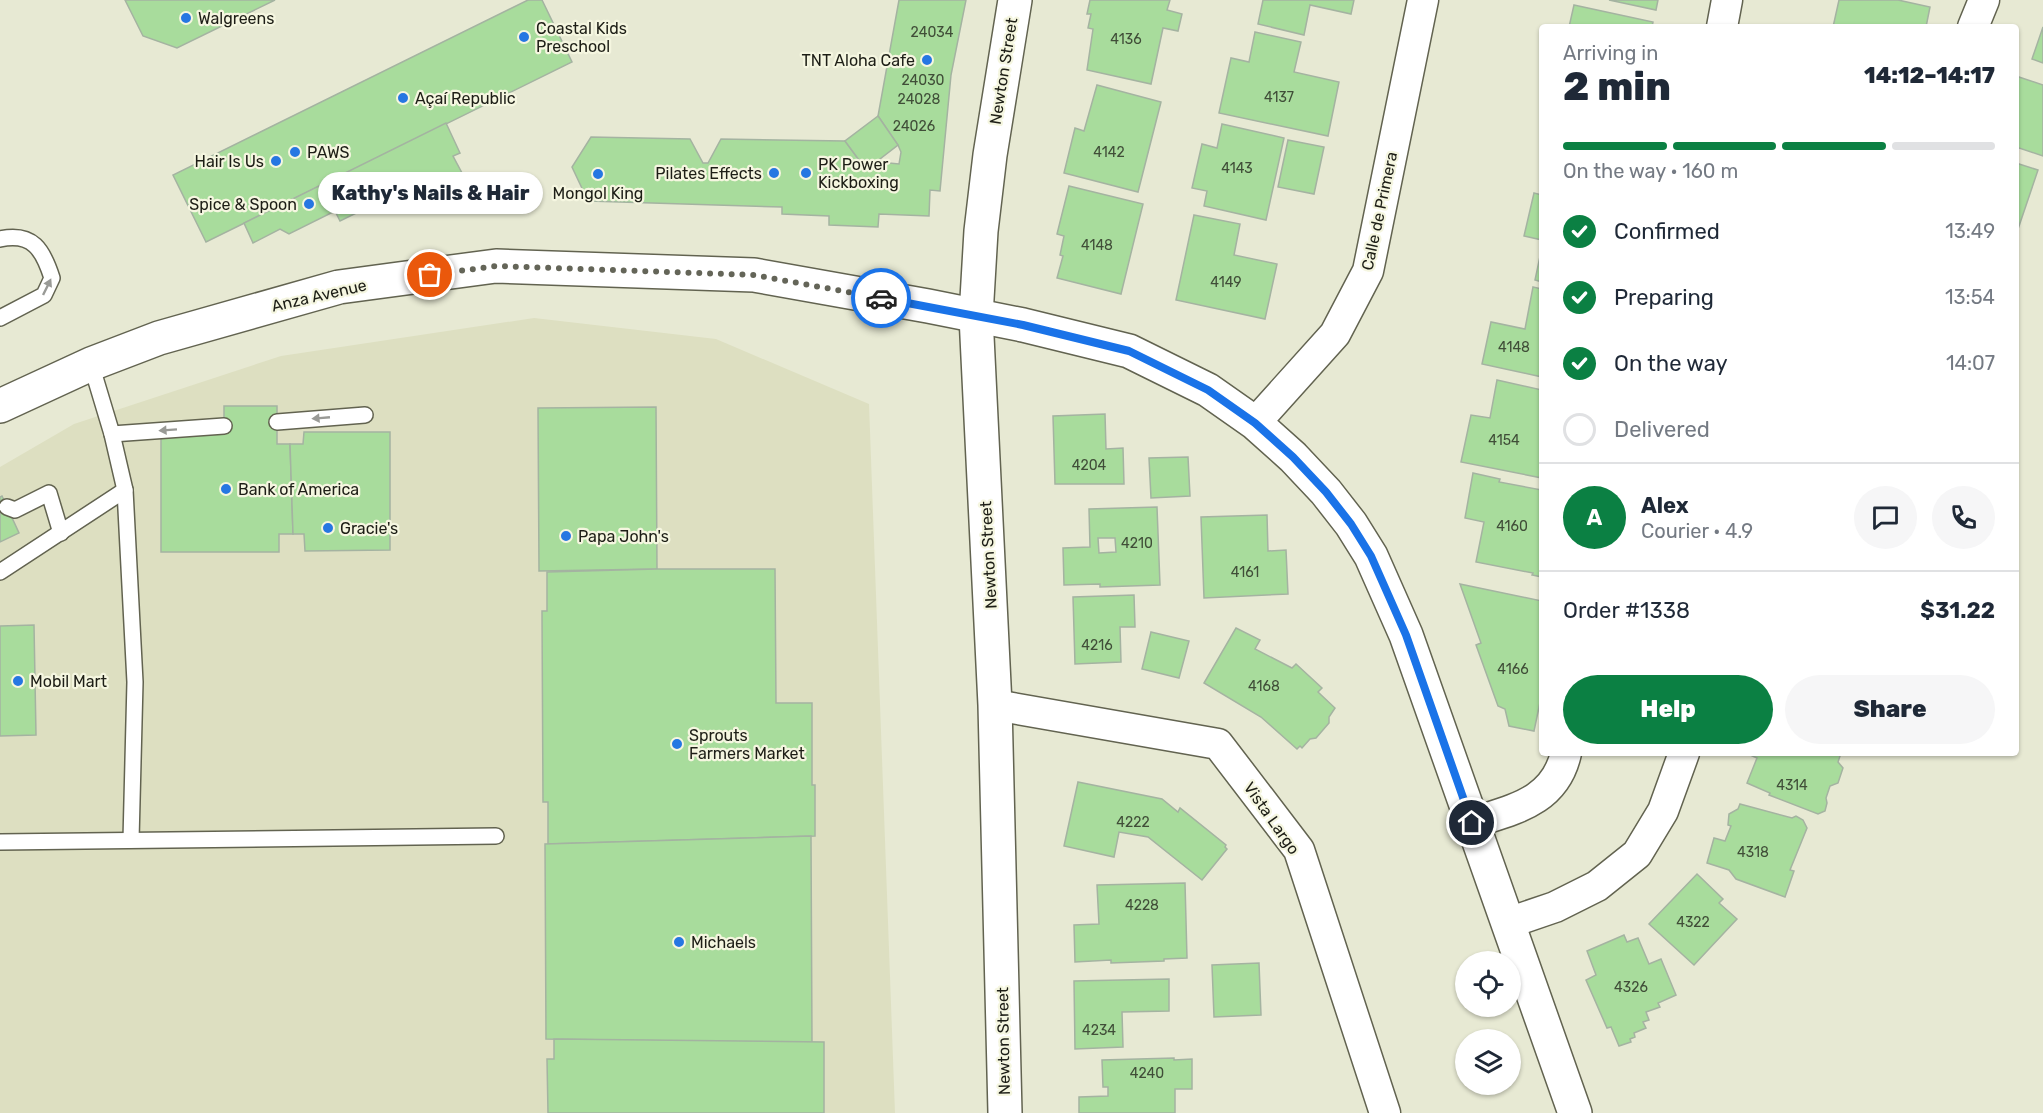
<!DOCTYPE html>
<html lang="en">
<head>
<meta charset="utf-8">
<style>
	body { margin:0; font-family:Rubik,sans-serif; background:#f6f6f7; color:#1f2937; height:100vh; display:flex; flex-direction:column; font-size:22px; white-space:nowrap }
	* { box-sizing:border-box; margin:0 }
	p { font-size:20px; color:#747a83 }
	.icon { flex:none; width:33px; height:33px; fill:none; stroke:currentColor; stroke-width:2; stroke-linecap:round; stroke-linejoin:round }
	.map { position:relative; flex:1; overflow:hidden }
	.sheet { position:absolute; left:1539px; top:24px; width:480px; height:732px; display:flex; flex-direction:column; background:#fff; border-radius:6px; box-shadow:0 2px 4px #0004 }
	.sheet>* { flex:none }
	.buttons { position:absolute; left:1455px; top:951px; display:grid; gap:12px }
	.buttons a { display:grid; place-items:center; width:66px; height:66px; border-radius:50%; background:#fff; box-shadow:0 2px 4px #0004; font-size:30px }
	.pin { position:absolute; display:grid; place-items:center; width:51px; height:51px; color:#fff; margin:-26px; border:3px solid #fff; border-radius:50%; box-shadow:0 2px 6px #0007 }
	.courier { position:absolute; display:grid; place-items:center; width:60px; height:60px; margin:-30px; border:4px solid #1a73e8; border-radius:50%; background:#fff; color:#222; box-shadow:0 2px 8px #0007 }
	.bubble { position:absolute; height:42px; border-radius:21px; background:#fff; box-shadow:0 2px 4px #0004; font-size:20px; font-weight:800; line-height:42px; text-align:center }
	.head em { font-style:normal; font-weight:800 }
	.head div { display:flex; flex-direction:column-reverse }
	.head { display:flex; align-items:center; justify-content:space-between; height:102px; padding:0 24px }
	h1 { font-size:39px; font-weight:800; line-height:45px }
	.bar { display:grid; grid-template-columns:repeat(4,1fr); gap:9px 6px; align-content:center; height:72px; padding:0 24px }
	.bar i { height:8px; border-radius:4px; background:#e0e1e3 }
	.bar .selected { background:#0b8043 }
	.bar p { grid-column:span 4 }
	.line { display:flex; align-items:center; gap:15px; padding:0 24px; border-top:2px solid #e0e1e3 }
	.line div { flex:1 }
	.round { display:grid; place-items:center; flex:none; width:63px; height:63px; border-radius:32px; background:#f6f6f7 }
	ol { padding:0 24px; list-style:none }
	li { display:flex; align-items:center; gap:18px; height:66px }
	li p { margin-inline-start:auto }
	li .icon { padding:6px; border-radius:50%; background:#0b8043; color:#fff; stroke-width:4 }
	li:last-child { color:#747a83 }
	li i { width:33px; height:33px; border:3px solid #e0e1e3; border-radius:50% }
	.primary-button { display:flex; gap:12px; margin-top:auto; padding:12px 24px }
	.primary-button a { flex:1; height:69px; border-radius:36px; background:#0b8043; color:#fff; font-size:24px; font-weight:800; line-height:69px; text-align:center }
	.primary-button a+a { background:#f6f6f7; color:#1f2937 }
	.map>svg:first-child { display:block }
</style>
</head>
<body>
<div class="map">
<svg width="2043" height="1113" viewBox="0 0 2043 1113">
	<rect width="100%" height="100%" fill="#e7e9d3"/>
	<polygon fill="#dddfc1" points="534,318 716,339 869,404 895,1113 0,1113 0,467 74,424 281,356"/>
	<g fill="#a8dc9c" stroke="#a4b3a1" stroke-width="1.5" fill-rule="evenodd">
		<polygon points="125,0 275,0 177,48 143,36"/>
		<polygon points="528,0 542,0 572,62 206,242 173,175"/>
		<polygon points="899,0 966,0 951,75 940,191 930,190 929,216 879,214 878,227 829,225 829,216 782,214 782,207 588,201 572,167 591,137 690,139 703,163 708,163 721,139 845,141 859,160 899,164 901,152 898,145 878,116"/>
		<polygon points="1090,0 1170,0 1167,10 1182,14 1178,31 1163,28 1151,84 1087,70 1093,29 1088,28 1091,14 1087,14"/>
		<polygon points="1263,0 1354,0 1351,14 1310,5 1304,35 1258,24"/>
		<polygon points="1609,0 1658,0 1656,10"/>
		<polygon points="1839,0 1898,0 1930,7 1926,27 1833,27"/>
		<polygon points="1574,5 1653,22 1652,27 1569,27"/>
		<polygon points="2043,27 2043,63 2032,59"/>
		<polygon points="1255,32 1301,42 1294,72 1339,82 1328,136 1219,113 1231,58 1249,62"/>
		<polygon points="2016,76 2043,85 2043,156 2016,147"/>
		<polygon points="1097,85 1161,102 1138,192 1064,173 1075,128 1084,131"/>
		<polygon points="878,116 898,145 876,162 859,160 845,141"/>
		<polygon points="446,123 460,153 453,156 462,173 438,210 395,206 389,197 340,221 335,211 289,234 280,229 253,243 244,223"/>
		<polygon points="1222,124 1284,138 1266,220 1204,206 1207,191 1192,188 1202,144 1217,148"/>
		<polygon points="1288,140 1324,147 1314,194 1278,187"/>
		<polygon points="2016,163 2038,170 2016,235"/>
		<polygon points="1069,186 1143,204 1121,294 1057,278 1063,256 1060,255 1064,236 1057,234"/>
		<polygon points="1534,193 1542,195 1542,240 1524,236"/>
		<polygon points="1194,215 1240,224 1234,255 1277,264 1265,319 1176,300"/>
		<polygon points="1542,247 1542,282 1535,280"/>
		<polygon points="1533,287 1542,289 1542,377 1482,364 1491,322 1525,329"/>
		<polygon points="1497,380 1542,390 1542,478 1461,462 1471,415 1490,418"/>
		<polygon points="224,406 277,406 277,444 290,444 293,534 279,534 279,552 161,552 161,434 224,434"/>
		<polygon points="656,407 657,569 539,571 538,408"/>
		<polygon points="1105,414 1106,449 1123,448 1124,484 1055,484 1053,416"/>
		<polygon points="304,432 390,432 390,550 305,551 304,534 293,534 290,444 303,444"/>
		<polygon points="1188,457 1190,496 1151,498 1149,458"/>
		<polygon points="1473,473 1500,479 1499,482 1542,490 1542,577 1532,575 1533,573 1476,562 1484,522 1465,518"/>
		<polygon points="2,496 19,533 0,542 0,497"/>
		<path d="M1157,507L1160,585L1100,587V584L1064,585L1063,548L1090,547L1089,509ZM1098,538H1115L1116,552L1099,553Z"/>
		<polygon points="1267,515 1268,551 1286,550 1288,594 1204,598 1201,517"/>
		<polygon points="657,569 775,569 776,703 812,703 812,785 815,785 815,836 548,844 548,802 543,802 542,611 547,611 547,572"/>
		<polygon points="1460,584 1542,601 1542,693 1534,731 1509,726 1505,709 1498,706 1476,645 1481,643"/>
		<polygon points="1134,595 1135,627 1120,627 1121,662 1075,664 1073,597"/>
		<polygon points="34,625 36,735 0,736 0,626"/>
		<polygon points="1236,628 1260,640 1255,649 1292,668 1296,664 1322,688 1318,692 1335,708 1329,717 1329,723 1316,738 1310,739 1302,748 1300,746 1297,749 1261,717 1204,683"/>
		<polygon points="1151,632 1189,641 1179,678 1142,669"/>
		<polygon points="1841,753 1838,762 1843,768 1838,783 1830,786 1826,798 1827,803 1825,811 1818,814 1769,795 1770,793 1747,783 1757,758 1746,753"/>
		<polygon points="1078,782 1162,799 1178,812 1180,808 1226,845 1225,847 1227,849 1202,880 1148,837 1119,832 1114,857 1064,846"/>
		<polygon points="1740,804 1792,818 1796,816 1803,820 1807,828 1790,870 1794,871 1785,897 1736,879 1729,870 1707,863 1714,838 1725,841 1731,826 1728,825 1729,814 1738,809"/>
		<polygon points="811,836 812,1043 546,1039 545,844"/>
		<polygon points="1697,874 1723,899 1719,903 1737,919 1694,965 1649,924"/>
		<polygon points="1185,883 1187,958 1164,959 1164,961 1111,963 1111,960 1075,962 1074,925 1099,924 1097,885"/>
		<polygon points="1624,935 1627,942 1638,938 1649,964 1661,959 1676,995 1658,1003 1660,1007 1646,1012 1649,1020 1643,1022 1646,1028 1634,1033 1635,1037 1630,1039 1631,1042 1619,1046 1611,1027 1607,1028 1586,980 1596,975 1587,951"/>
		<polygon points="1259,963 1261,1015 1214,1017 1212,965"/>
		<polygon points="1169,979 1169,1011 1122,1012 1123,1047 1075,1049 1074,981"/>
		<polygon points="554,1039 824,1042 824,1113 548,1113 547,1059 554,1059"/>
		<polygon points="1174,1058 1174,1060 1192,1059 1192,1089 1175,1089 1175,1113 1079,1113 1079,1097 1108,1096 1108,1087 1103,1087 1102,1060"/>
	</g>
	<g fill="none" stroke-linecap="round" stroke-linejoin="round">
		<defs>
			<g id="lane">
				<path d="M0,239C33,232 43,250 52,278L44,295L0,318"/>
				<polyline points="91,364 112,434 125,490 135,682 131,840"/>
				<polyline points="277,422 365,415"/>
				<polyline points="112,434 224,426"/>
				<polyline points="7,507 15,510 49,493 61,533"/>
				<polyline points="0,572 125,490"/>
				<polyline points="0,842 496,836"/>
			</g>
			<g id="street">
				<polyline points="1722,27 1727,0"/>
				<polyline points="1973,27 1984,0"/>
				<polyline points="1255,423 1335,334 1368,271 1423,0"/>
				<polyline points="995,705 1218,744 1299,850 1385,1113"/>
				<path d="M1472,823C1514,809 1555,802 1566,753"/>
				<polyline points="1508,923 1555,907 1597,886 1637,854 1663,811 1684,753"/>
			</g>
			<g id="secondary">
				<polyline points="0,406 91,364 159,338 339,287 496,266 754,275 928,306 1023,325 1129,351 1208,390 1255,423 1293,457 1326,492 1351,524 1371,556 1406,635 1575,1113"/>
				<polyline points="1005,1113 995,705 976,316 981,231 990,155 1015,0"/>
			</g>
		</defs>
		<use href="#lane" stroke="#626350" stroke-width="18"/>
		<use href="#street" stroke="#626350" stroke-width="33"/>
		<use href="#secondary" stroke="#626350" stroke-width="36"/>
		<use href="#lane" stroke="#fff" stroke-width="15"/>
		<use href="#street" stroke="#fff" stroke-width="30"/>
		<use href="#secondary" stroke="#fff" stroke-width="33"/>
	</g>
	<defs><path id="oneway-solid" d="M-6-.8H1V-3.2L6.5 0L1 3.2V.8H-6Z" transform="scale(1.5)"/></defs>
	<g fill="#999a96">
		<use href="#oneway-solid" transform="translate(47 287) rotate(-64)"/>
		<use href="#oneway-solid" transform="translate(321 418) rotate(175)"/>
		<use href="#oneway-solid" transform="translate(168 430) rotate(176)"/>
	</g>
	<g fill="none" stroke-linecap="round" stroke-linejoin="round">
		<polyline stroke="#646558" stroke-width="6" stroke-dasharray="0 10.8" points="430,275 496,266 754,275 881,298"/>
		<polyline stroke="#1a73e8" stroke-width="8" points="881,298 1023,325 1129,351 1208,390 1255,423 1293,457 1326,492 1351,524 1371,556 1406,635 1472,823"/>
	</g>
	<g fill="#2677e2" stroke="#f5f6e0" stroke-width="2">
		<circle cx="186" cy="18" r="6"/>
		<circle cx="524" cy="37" r="6"/>
		<circle cx="927" cy="60" r="6"/>
		<circle cx="403" cy="98" r="6"/>
		<circle cx="295" cy="152" r="6"/>
		<circle cx="276" cy="161" r="6"/>
		<circle cx="774" cy="173" r="6"/>
		<circle cx="806" cy="173" r="6"/>
		<circle cx="598" cy="174" r="6"/>
		<circle cx="309" cy="204" r="6"/>
		<circle cx="226" cy="489" r="6"/>
		<circle cx="328" cy="528" r="6"/>
		<circle cx="566" cy="536" r="6"/>
		<circle cx="18" cy="681" r="6"/>
		<circle cx="677" cy="744" r="6"/>
		<circle cx="679" cy="942" r="6"/>
	</g>
	<g text-anchor="middle" stroke-width="4.5" stroke-linejoin="round" paint-order="stroke">
		<g font-size="14" fill="#404e38">
			<text x="932" y="37">24034</text>
			<text x="1126" y="44">4136</text>
			<text x="923" y="85">24030</text>
			<text x="1279" y="102">4137</text>
			<text x="919" y="104">24028</text>
			<text x="914" y="131">24026</text>
			<text x="1109" y="157">4142</text>
			<text x="1237" y="173">4143</text>
			<text x="1097" y="250">4148</text>
			<text x="1226" y="287">4149</text>
			<text x="1514" y="352">4148</text>
			<text x="1504" y="445">4154</text>
			<text x="1089" y="470">4204</text>
			<text x="1512" y="531">4160</text>
			<text x="1137" y="548">4210</text>
			<text x="1245" y="577">4161</text>
			<text x="1097" y="650">4216</text>
			<text x="1513" y="674">4166</text>
			<text x="1264" y="691">4168</text>
			<text x="1792" y="790">4314</text>
			<text x="1133" y="827">4222</text>
			<text x="1753" y="857">4318</text>
			<text x="1142" y="910">4228</text>
			<text x="1693" y="927">4322</text>
			<text x="1631" y="992">4326</text>
			<text x="1099" y="1035">4234</text>
			<text x="1147" y="1078">4240</text>
		</g>
		<g font-size="16" fill="#1d1e16" stroke="#f5f6e0" text-anchor="start">
			<text x="198" y="24">Walgreens</text>
			<text x="536" y="34">Coastal Kids<tspan x="536" dy="18">Preschool</tspan></text>
			<text x="915" y="66" text-anchor="end">TNT Aloha Cafe</text>
			<text x="415" y="104">Açaí Republic</text>
			<text x="307" y="158">PAWS</text>
			<text x="264" y="167" text-anchor="end">Hair Is Us</text>
			<text x="818" y="170">PK Power<tspan x="818" dy="18">Kickboxing</tspan></text>
			<text x="762" y="179" text-anchor="end">Pilates Effects</text>
			<text x="598" y="199" text-anchor="middle">Mongol King</text>
			<text x="297" y="210" text-anchor="end">Spice &amp; Spoon</text>
			<text x="238" y="495">Bank of America</text>
			<text x="340" y="534">Gracie's</text>
			<text x="578" y="542">Papa John's</text>
			<text x="30" y="687">Mobil Mart</text>
			<text x="689" y="741">Sprouts<tspan x="689" dy="18">Farmers Market</tspan></text>
			<text x="691" y="948">Michaels</text>
		</g>
		<g font-size="16" fill="#1d1e16" stroke="#f5f6e0">
			<text transform="translate(1003 71) rotate(-81)" y="6">Newton Street</text>
			<text transform="translate(1379 211) rotate(-78)" y="6">Calle de Primera</text>
			<text transform="translate(319 295) rotate(-13)" y="6">Anza Avenue</text>
			<text transform="translate(988 555) rotate(-93)" y="6">Newton Street</text>
			<text transform="translate(1272 818) rotate(55)" y="6">Vista Largo</text>
			<text transform="translate(1003 1041) rotate(-91)" y="6">Newton Street</text>
		</g>
	</g>
</svg>
<div class="buttons">
<a><svg class="icon" aria-label="locate" viewBox="0 0 24 24"><circle cx="12" cy="12" r="6"/><path d="M12 2v4M12 18v4M2 12h4M18 12h4"/></svg></a>
<a><svg class="icon" aria-label="layers" viewBox="0 0 24 24"><path d="M12 4l9 5-9 5-9-5zM3 14l9 5 9-5"/></svg></a>
</div>
<div class="pin" style="left:430px;top:275px;background:#ea580c"><svg class="icon" aria-label="bag" viewBox="0 0 24 24"><path d="M5 8h14l-1 12H6zM9 8a3 3 0 0 1 6 0"/></svg></div>
<div class="pin" style="left:1472px;top:823px;background:#1f2937"><svg class="icon" aria-label="home" viewBox="0 0 24 24"><path d="M3 11l9-7 9 7M6 9v11h12V9"/></svg></div>
<div class="courier" style="left:881px;top:298px"><svg class="icon" aria-label="car" viewBox="0 0 24 24"><path d="M5 17H2v-5l4-1 3-4h7l3 4 3 1v5h-3M9 17h6M6 11h13"/><circle cx="7" cy="17" r="2"/><circle cx="17" cy="17" r="2"/></svg></div>
<div class="bubble" style="left:318px;top:172px;width:225px">Kathy's Nails &amp; Hair</div>
<section class="sheet">
<div class="head"><div><h1>2 min</h1><p>Arriving in</p></div><em>14:12–14:17</em></div>
<div class="bar"><i class="selected"></i><i class="selected"></i><i class="selected"></i><i></i><p>On the way · 160 m</p></div>
<ol>
<li><svg class="icon" aria-label="check" viewBox="0 0 24 24"><path d="M5 12l5 5 9-10"/></svg>Confirmed<p>13:49</p></li>
<li><svg class="icon" aria-label="check" viewBox="0 0 24 24"><path d="M5 12l5 5 9-10"/></svg>Preparing<p>13:54</p></li>
<li><svg class="icon" aria-label="check" viewBox="0 0 24 24"><path d="M5 12l5 5 9-10"/></svg>On the way<p>14:07</p></li>
<li><i></i>Delivered</li>
</ol>
<div class="line" style="height:108px"><b class="round" style="background:#0b8043;color:#fff">A</b><div><b>Alex</b><p>Courier · 4.9</p></div><a class="round"><svg class="icon" aria-label="chat" viewBox="0 0 24 24"><path d="M4 5h16v11H9l-5 4z"/></svg></a><a class="round"><svg class="icon" aria-label="phone" viewBox="0 0 24 24"><path d="M5 4h4l2 5-3 2q2 4 5 5l2-3 5 2v4C11 20 4 13 5 4z"/></svg></a></div>
<div class="line" style="height:78px"><div>Order #1338</div><b>$31.22</b></div>
<div class="primary-button"><a>Help</a><a>Share</a></div>
</section>
</div>
</body>
</html>
